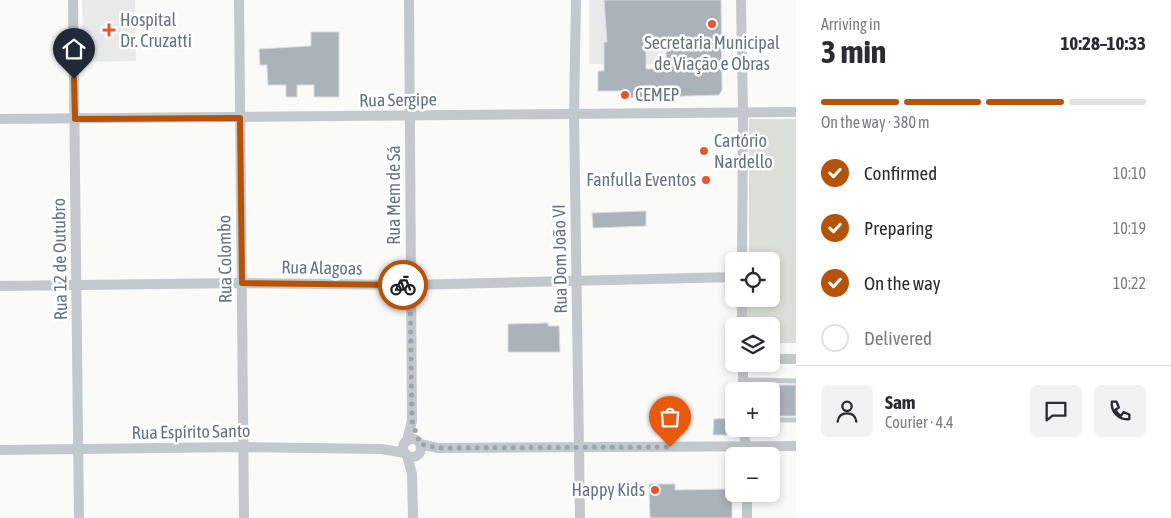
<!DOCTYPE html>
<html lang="en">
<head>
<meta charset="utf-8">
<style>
	body { margin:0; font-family:"Asap Condensed",sans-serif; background:#f2f2f3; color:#2b2b33; height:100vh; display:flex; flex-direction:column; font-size:19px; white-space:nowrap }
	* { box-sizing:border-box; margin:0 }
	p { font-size:16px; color:#7c7c81 }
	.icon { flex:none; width:28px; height:28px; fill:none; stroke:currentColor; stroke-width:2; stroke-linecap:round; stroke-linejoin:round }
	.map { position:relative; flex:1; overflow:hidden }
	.sheet { display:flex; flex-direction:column; background:#fff; width:375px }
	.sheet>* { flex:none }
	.buttons { position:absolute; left:725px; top:252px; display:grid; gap:10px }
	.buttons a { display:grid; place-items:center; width:55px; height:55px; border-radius:8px; background:#fff; box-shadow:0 2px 8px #0003; font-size:25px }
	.pin { position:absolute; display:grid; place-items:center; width:42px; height:42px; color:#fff; margin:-51px -21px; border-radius:50% 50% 50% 0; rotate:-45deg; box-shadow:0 0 5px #0007 }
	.pin .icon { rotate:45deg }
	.courier { position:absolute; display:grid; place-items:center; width:50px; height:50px; margin:-25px; border:4px solid #b45309; border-radius:50%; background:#fff; color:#222; box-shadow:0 1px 6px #0007 }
	.overview em { font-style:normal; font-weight:700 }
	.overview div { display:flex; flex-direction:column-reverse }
	.overview { display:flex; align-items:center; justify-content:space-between; height:85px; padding:0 25px }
	h1 { font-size:32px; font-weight:700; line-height:38px }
	.bar { display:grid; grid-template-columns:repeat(4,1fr); gap:8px 5px; align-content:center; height:60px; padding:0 25px }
	.bar i { height:6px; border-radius:4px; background:#e1e1e2 }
	.bar .active { background:#b45309 }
	.bar p { grid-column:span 4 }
	.line { display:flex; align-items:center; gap:12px; padding:0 25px; border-top:1px solid #e1e1e2 }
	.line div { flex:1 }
	.round { display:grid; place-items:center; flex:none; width:52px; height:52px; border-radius:8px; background:#f2f2f3 }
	ol { padding:0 25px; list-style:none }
	li { display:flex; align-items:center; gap:15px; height:55px }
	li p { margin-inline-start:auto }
	li .icon { padding:5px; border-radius:50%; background:#b45309; color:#fff; stroke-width:4 }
	li:last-child { color:#7c7c81 }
	li i { width:28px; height:28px; border:2px solid #e1e1e2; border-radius:50% }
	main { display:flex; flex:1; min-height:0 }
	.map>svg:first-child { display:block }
</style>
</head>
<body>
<main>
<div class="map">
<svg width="796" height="518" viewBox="0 0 796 518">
	<rect width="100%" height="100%" fill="#fafaf8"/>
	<g fill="#e8e9e9">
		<polygon points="82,0 135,0 136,61 84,62"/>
		<rect x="589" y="0" width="74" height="64"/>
	</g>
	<polygon fill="#dadfd7" points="749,119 796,119 796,343 771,343 771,326 747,326 746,299 771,299 771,261 749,261"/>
	<g fill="#aab3b9" stroke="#dcdcda" fill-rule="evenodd">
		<path d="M604,0H721L722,90L719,95L622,98V91H598V71H604V42H607ZM646,42H666V69H646Z"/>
		<polygon points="311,32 339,32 339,97 314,97 314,85 297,85 297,97 286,97 286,85 268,85 267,65 260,65 259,49 311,46"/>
		<polygon points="646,211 646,226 593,228 592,213"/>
		<polygon points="548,323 548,326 559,326 560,352 508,352 508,324"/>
		<polygon points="779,385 796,385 796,416 779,416 779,409 771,409 771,400 779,400"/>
		<polygon points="733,418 733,435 713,435 714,419"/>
		<polygon points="649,484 675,484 675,490 732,489 732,518 650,518"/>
	</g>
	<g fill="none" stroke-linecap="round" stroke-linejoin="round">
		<g stroke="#c3c8cc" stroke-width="5">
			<polyline points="743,380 796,381"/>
			<polyline points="771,420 796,420"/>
		</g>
		<g stroke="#c3c8cc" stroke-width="10">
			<polyline points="73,0 79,518"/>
			<polyline points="239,0 244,518"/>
			<polyline points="576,0 574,114 580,518"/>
			<polyline points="741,0 743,113 742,261"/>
			<polyline points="0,119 796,112"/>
			<polyline points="0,286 242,283 410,285 734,277"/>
			<polyline points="742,299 742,326"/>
			<polyline points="771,359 796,359"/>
			<polyline points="743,364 743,391"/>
			<polyline points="744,429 746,456"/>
			<circle cx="412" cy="448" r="9"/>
			<polyline points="407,441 412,421 409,0"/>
			<polyline points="420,444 438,448 796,446"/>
			<polyline points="0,450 243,447 382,449 405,453"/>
			<polyline points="407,455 412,474 413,518"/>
			<polyline points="747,494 747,518"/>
		</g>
	</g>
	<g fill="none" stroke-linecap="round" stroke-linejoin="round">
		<polyline stroke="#99a4ac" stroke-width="5" stroke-dasharray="0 9" points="403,285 410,285 412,421 420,444 438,448 670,447"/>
		<polyline stroke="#b45309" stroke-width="6" points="74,79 75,119 240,118 242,283 403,285"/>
	</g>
	<g fill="#e4572e" stroke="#fff" stroke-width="2">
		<circle cx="712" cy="24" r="5"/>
		<path d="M106.5 22.5h5v5h5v5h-5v5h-5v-5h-5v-5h5z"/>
		<circle cx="625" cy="95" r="5"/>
		<circle cx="704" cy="151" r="5"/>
		<circle cx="706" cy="180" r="5"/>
		<circle cx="655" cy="490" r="5"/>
	</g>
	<g text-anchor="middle" stroke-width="5" stroke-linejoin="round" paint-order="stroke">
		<g font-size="18" fill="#657683" stroke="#fff" text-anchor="start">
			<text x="120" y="26">Hospital<tspan x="120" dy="21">Dr. Cruzatti</tspan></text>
			<text x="712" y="49" text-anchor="middle">Secretaria Municipal<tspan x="712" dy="21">de Viação e Obras</tspan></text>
			<text x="635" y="101">CEMEP</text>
			<text x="714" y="147">Cartório<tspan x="714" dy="21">Nardello</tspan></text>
			<text x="696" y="186" text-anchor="end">Fanfulla Eventos</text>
			<text x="645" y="496" text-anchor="end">Happy Kids</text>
		</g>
		<g font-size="18" fill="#657683" stroke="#fff">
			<text transform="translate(398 100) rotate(-1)" y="6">Rua Sergipe</text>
			<text transform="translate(394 195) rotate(-90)" y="6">Rua Mem de Sá</text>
			<text transform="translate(60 259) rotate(-91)" y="6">Rua 12 de Outubro</text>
			<text transform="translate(225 259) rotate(-91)" y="6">Rua Colombo</text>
			<text transform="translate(560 259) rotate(-91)" y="6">Rua Dom João VI</text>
			<text transform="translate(322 268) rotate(1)" y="6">Rua Alagoas</text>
			<text transform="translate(191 432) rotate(-1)" y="6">Rua Espírito Santo</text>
		</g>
	</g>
</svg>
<div class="buttons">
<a><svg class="icon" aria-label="locate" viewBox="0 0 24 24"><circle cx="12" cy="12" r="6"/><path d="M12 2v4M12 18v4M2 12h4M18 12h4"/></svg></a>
<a><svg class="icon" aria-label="layers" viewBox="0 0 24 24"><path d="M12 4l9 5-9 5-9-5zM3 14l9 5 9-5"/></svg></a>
<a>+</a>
<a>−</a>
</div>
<div class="pin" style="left:670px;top:447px;background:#ea580c"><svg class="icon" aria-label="bag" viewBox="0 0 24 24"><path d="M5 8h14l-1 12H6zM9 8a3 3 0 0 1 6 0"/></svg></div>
<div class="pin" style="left:74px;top:79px;background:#1f2937"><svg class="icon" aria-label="home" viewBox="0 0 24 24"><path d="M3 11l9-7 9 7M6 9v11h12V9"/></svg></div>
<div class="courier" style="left:403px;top:285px"><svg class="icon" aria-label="bike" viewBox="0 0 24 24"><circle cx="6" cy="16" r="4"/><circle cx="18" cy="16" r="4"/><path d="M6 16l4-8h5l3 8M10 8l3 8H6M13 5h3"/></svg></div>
</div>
<section class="sheet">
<div class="overview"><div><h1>3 min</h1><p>Arriving in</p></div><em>10:28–10:33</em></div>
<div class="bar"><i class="active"></i><i class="active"></i><i class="active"></i><i></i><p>On the way · 380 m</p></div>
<ol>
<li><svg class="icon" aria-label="check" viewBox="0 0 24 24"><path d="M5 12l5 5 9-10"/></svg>Confirmed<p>10:10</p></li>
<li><svg class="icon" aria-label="check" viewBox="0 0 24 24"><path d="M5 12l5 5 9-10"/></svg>Preparing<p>10:19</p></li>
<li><svg class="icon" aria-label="check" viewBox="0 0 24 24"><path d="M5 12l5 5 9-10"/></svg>On the way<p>10:22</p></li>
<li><i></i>Delivered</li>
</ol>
<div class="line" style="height:90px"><a class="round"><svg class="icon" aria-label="person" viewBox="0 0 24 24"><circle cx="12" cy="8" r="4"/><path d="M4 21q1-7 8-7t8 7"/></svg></a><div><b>Sam</b><p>Courier · 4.4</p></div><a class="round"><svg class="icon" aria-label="chat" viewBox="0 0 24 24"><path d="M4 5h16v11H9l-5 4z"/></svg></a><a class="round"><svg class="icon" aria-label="phone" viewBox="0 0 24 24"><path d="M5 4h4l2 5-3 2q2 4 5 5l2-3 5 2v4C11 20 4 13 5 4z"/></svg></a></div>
</section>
</main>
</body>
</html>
